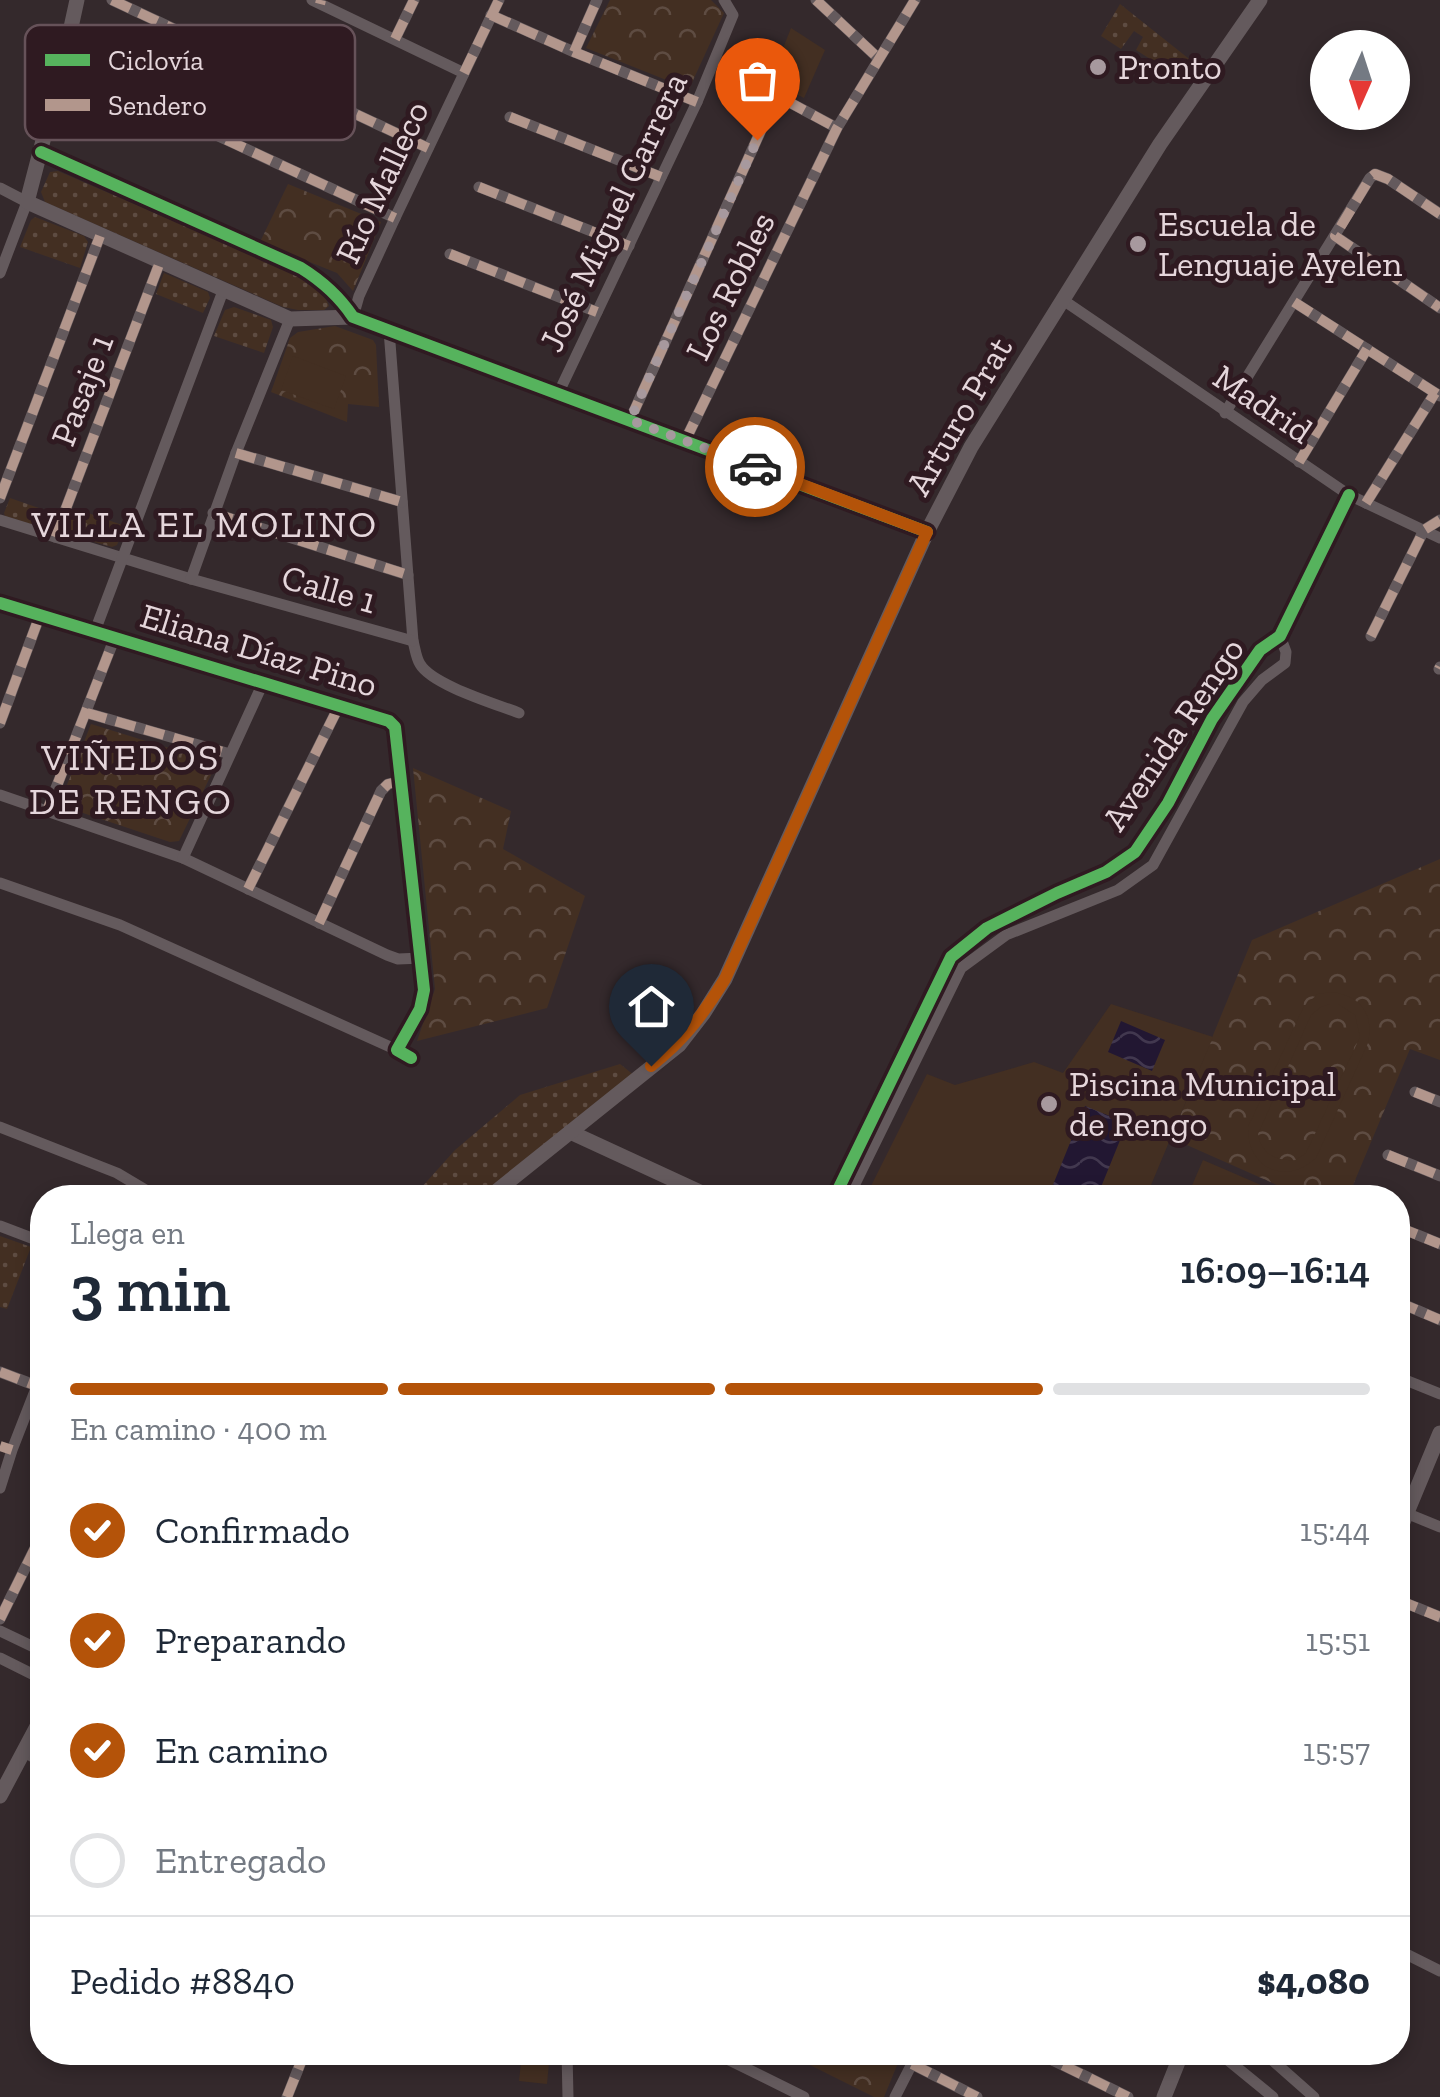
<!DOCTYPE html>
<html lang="es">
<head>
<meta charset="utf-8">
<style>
	body { margin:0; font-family:"Zilla Slab",serif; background:#f6f6f7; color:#1f2937; height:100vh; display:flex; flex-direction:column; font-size:38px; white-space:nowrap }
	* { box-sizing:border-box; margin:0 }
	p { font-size:32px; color:#747a83 }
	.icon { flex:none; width:55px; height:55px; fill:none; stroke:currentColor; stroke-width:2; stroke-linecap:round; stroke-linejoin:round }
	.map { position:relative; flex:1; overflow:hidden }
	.sheet { position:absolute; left:30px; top:1185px; width:1380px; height:880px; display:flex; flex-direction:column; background:#fff; border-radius:40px; box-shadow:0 5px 15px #0003 }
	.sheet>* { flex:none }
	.needle { width:65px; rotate:183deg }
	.fabs { position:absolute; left:1310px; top:30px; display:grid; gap:20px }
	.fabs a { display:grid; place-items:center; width:100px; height:100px; border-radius:50%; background:#fff; box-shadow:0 5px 15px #0003; font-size:50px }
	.pin { position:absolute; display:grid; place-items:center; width:85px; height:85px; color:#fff; margin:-102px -42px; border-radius:50% 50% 50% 0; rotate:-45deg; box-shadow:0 0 10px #0007 }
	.pin .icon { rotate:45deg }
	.courier { position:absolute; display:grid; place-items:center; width:100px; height:100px; margin:-50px; border:8px solid #b45309; border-radius:50%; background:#fff; color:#222; box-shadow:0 2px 12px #0007 }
	.headline em { font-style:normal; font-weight:600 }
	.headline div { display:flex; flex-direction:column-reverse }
	.headline { display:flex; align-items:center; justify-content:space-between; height:170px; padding:0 40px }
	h1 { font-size:65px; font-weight:600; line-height:75px }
	.bar { display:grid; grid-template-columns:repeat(4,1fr); gap:15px 10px; align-content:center; height:120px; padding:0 40px }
	.bar i { height:12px; border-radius:8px; background:#e0e1e3 }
	.bar .current { background:#b45309 }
	.bar p { grid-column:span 4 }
	.line { display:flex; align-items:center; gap:25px; padding:0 40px; border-top:2px solid #e0e1e3 }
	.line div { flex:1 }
	ol { padding:0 40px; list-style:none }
	li { display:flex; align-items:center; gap:30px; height:110px }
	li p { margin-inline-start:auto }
	li .icon { padding:10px; border-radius:50%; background:#b45309; color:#fff; stroke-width:4 }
	li:last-child { color:#747a83 }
	li i { width:55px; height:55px; border:5px solid #e0e1e3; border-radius:50% }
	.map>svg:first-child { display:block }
</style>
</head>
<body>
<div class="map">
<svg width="1440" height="2097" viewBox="0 0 1440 2097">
	<defs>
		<pattern id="grass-dots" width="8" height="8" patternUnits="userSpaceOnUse" patternTransform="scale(2.5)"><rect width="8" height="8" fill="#432f22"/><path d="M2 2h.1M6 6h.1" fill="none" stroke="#5e4c42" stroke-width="1.8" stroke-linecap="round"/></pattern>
		<pattern id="forest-crowns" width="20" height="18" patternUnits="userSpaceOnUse" patternTransform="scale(2.5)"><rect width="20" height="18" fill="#432f22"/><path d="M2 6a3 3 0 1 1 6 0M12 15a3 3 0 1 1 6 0" fill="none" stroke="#5e4c42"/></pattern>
		<pattern id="water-waves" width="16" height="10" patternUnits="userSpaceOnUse" patternTransform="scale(2.5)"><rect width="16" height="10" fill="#221732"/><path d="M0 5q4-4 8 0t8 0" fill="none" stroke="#42384f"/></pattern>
	</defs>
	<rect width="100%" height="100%" fill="#34292c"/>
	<g fill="url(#grass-dots)">
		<polygon points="1120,4 1198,66 1191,75 1169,71 1136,50 1143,37 1134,31 1121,49 1101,36"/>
		<path d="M58,171L291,272C306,280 323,288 329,306L324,310H298L283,307L45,202L41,192L50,172Z"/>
		<polygon points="35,217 84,236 88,242 80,268 20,247 31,220"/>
		<polygon points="164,273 208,292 210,298 203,313 156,294"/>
		<polygon points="234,307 271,320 273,327 264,353 214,336 225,310"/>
		<polygon points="10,498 56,514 50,528 47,529 5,516 4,513"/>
		<polygon points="74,508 125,526 117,545 112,547 66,534"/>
		<polygon points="620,1064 635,1076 491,1197 412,1198 455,1150 520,1095"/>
		<polygon points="0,1236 31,1247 7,1309 0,1307"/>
	</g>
	<g fill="url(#forest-crowns)">
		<polygon points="610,0 711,0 724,13 689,89 586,48"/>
		<polygon points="288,184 381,222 353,291 337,273 260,242"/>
		<polygon points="335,326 373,340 376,345 379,407 348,404 347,422 271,392 290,338 298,332"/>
		<polygon points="91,724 211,761 213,771 179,841 170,842 59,805"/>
		<polygon points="413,768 511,811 503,849 585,896 547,1008 417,1041 435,989"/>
		<polygon points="1440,859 1440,1060 1410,1049 1348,1197 1304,1197 1171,1138 1252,940"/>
		<polygon points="786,2053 902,2053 884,2097 874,2097"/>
	</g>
	<g fill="#432f22" fill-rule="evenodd">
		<polygon points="791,28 825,50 804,98 770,81"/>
		<polygon points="293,356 346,376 334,409 281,390"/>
		<path d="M1332,992C1361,996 1374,1014 1368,1043L1316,1158C1286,1186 1247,1169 1248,1127L1304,1006L1318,994ZM1330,1004H1338L1355,1015L1360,1037L1306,1153L1296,1160C1277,1162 1261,1154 1258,1134L1311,1015L1321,1007Z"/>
		<polygon points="1111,1004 1213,1037 1146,1197 865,1198 927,1074 955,1085 1034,1062 1063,1073"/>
		<polygon points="1203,1160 1289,1197 1187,1197"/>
		<polygon points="522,2053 550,2053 547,2084 519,2081"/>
	</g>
	<g fill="url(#water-waves)">
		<polygon points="1121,1021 1165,1040 1152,1071 1108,1052"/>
		<polygon points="1085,1106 1127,1123 1097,1197 1048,1197"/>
	</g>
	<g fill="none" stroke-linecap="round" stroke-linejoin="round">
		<g stroke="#645a5d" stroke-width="11">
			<polyline points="112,0 428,148"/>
			<polyline points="312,0 464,73"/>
			<polyline points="816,0 878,58"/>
			<polyline points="491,15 574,52 697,102"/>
			<polyline points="395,39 414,0"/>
			<polyline points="574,52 597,0"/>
			<polyline points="63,64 395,218"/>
			<polyline points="510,117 661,177"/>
			<polyline points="479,187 629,246"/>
			<polyline points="0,188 27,202 0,273"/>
			<polyline points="1335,236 1440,308"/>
			<polyline points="450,254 597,312"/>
			<polyline points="1063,300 1349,495 1440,538"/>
			<polyline points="1294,302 1440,396"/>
			<polyline points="353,317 359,296 395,218 499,0"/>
			<path d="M389,330L413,641C415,648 416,658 420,664C432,685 496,704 519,713"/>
			<polyline points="558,394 697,102 733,15 724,0"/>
			<polyline points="1225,413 1370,178 1375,174 1388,179 1440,214"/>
			<polyline points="630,420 772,106 787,101 837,128"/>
			<polyline points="685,441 837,128 915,0"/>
			<polyline points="236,453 402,502"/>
			<polyline points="1299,462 1367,349"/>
			<polyline points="0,498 100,236"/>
			<polyline points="1366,503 1435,393"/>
			<polyline points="213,513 408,575"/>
			<polyline points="0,520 191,579 413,641"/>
			<polyline points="55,537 160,262"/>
			<polyline points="191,579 236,453 290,319"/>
			<polyline points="0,603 389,721 395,727 424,990 420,1009 397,1050 411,1058"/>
			<polyline points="95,631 223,291"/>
			<polyline points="1371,636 1424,530 1440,520"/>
			<polyline points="1439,669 1440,667"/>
			<polyline points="87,713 230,754"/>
			<polyline points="0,723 40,615"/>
			<polyline points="0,795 183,858 387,955 398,959 422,958"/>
			<polyline points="47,811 115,637"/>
			<polyline points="183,858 263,683"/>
			<polyline points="0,883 120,925 397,1050"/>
			<polyline points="248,889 339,706"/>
			<polyline points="319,923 381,791 388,784 401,781"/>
			<polyline points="1415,1092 1440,1102"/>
			<polyline points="0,1127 117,1173 159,1198"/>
			<polyline points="1388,1155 1440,1176"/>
			<polyline points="834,1198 951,957 987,928 1057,893 1106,872 1135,852 1168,803 1212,719 1260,650 1280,636 1349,495"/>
			<polyline points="848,1198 961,968 1006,935 1118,890 1153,865 1243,702 1262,680 1285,663 1286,652 1280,636"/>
			<polyline points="0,1226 42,1242"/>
			<polyline points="1398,1227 1440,1244"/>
			<polyline points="1398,1302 1440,1320"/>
			<polyline points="0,1372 37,1386"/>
			<polyline points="1398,1377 1440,1394"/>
			<polyline points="0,1488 12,1450 42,1373"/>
			<polyline points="1406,1513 1440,1527"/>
			<polyline points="1398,1600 1440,1617"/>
			<polyline points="0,1619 42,1534"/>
			<polyline points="0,1631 42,1651"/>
			<polyline points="0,1658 42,1679"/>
			<polyline points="24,1752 42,1762"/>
			<polyline points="1398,1950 1440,1971"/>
			<polyline points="567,2052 568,2097"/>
			<polyline points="713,2052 804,2097"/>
			<polyline points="1036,2052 1128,2097"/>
			<polyline points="1218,2052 1273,2097"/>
			<polyline points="1263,2052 1314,2097"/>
			<polyline points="912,2064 977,2097"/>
			<polyline points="287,2097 305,2052"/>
			<polyline points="895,2097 918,2052"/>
		</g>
		<g stroke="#645a5d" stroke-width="15">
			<polyline points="77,0 63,64 27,202 290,319 353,317"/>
			<path d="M41,152L301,268C322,281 339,296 353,317L927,532"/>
			<polyline points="570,1132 713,1198"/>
			<polyline points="488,1198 679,1045 703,1014 725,979 927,532 971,447 1160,144 1260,0"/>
			<polyline points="1398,1534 1440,1433"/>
			<polyline points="0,1796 42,1717"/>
			<polyline points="1164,2097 1182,2052"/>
		</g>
		<g stroke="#b2968c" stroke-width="10" stroke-dasharray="20 10" stroke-linecap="butt">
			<polyline points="112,0 428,148"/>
			<polyline points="816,0 878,58"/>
			<polyline points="320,4 321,0"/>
			<polyline points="491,15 574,52 697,102"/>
			<polyline points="395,39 414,0"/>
			<polyline points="574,52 597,0"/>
			<polyline points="63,64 395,218"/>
			<polyline points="464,73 499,0"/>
			<polyline points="510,117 661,177"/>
			<polyline points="479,187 629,246"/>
			<polyline points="1440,214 1388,179 1375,174 1370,178 1335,236 1440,308"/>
			<polyline points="450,254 597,312"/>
			<polyline points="1294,302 1440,396"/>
			<polyline points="630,420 772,106 787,101 837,128"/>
			<polyline points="685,441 837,128 915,0"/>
			<polyline points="236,453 402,502"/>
			<polyline points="1299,462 1367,349"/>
			<polyline points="0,498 100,236"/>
			<polyline points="1366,503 1435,393"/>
			<polyline points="213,513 408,575"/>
			<polyline points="55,537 160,262"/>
			<polyline points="1371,636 1424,530 1440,520"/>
			<polyline points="1439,669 1440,667"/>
			<polyline points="87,713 230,754"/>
			<polyline points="0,723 40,615"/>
			<polyline points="47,811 115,637"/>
			<polyline points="248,889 339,706"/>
			<polyline points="319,923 381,791 388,784 401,781"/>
			<polyline points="1415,1092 1440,1102"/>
			<polyline points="1388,1155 1440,1176"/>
			<polyline points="1398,1227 1440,1244"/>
			<polyline points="1398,1302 1440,1320"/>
			<polyline points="0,1372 37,1386"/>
			<polyline points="0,1446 12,1450"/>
			<polyline points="1398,1600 1440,1617"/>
			<polyline points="0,1619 42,1534"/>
			<polyline points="1036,2052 1128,2097"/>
			<polyline points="912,2064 977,2097"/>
			<polyline points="287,2097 305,2052"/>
		</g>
		<defs>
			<g id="cycleway">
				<path d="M41,152L301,268C322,281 339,296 353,317L927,532"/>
				<polyline points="0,603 389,721 395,727 424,990 420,1009 397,1050 411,1058"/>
				<polyline points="834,1198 951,957 987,928 1057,893 1106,872 1135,852 1168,803 1212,719 1260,650 1280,636 1349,495"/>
			</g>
		</defs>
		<use href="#cycleway" stroke="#2f1a21" stroke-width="19"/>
		<use href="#cycleway" stroke="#56b35d" stroke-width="12"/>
	</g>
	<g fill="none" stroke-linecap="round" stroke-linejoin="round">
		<polyline stroke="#a7999e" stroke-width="10" stroke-dasharray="0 18" points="755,467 630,420 757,140"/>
		<path stroke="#b45309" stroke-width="12" d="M651,1066C685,1039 702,1016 725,979L927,532L755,467"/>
	</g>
	<g fill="#a7999e" stroke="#2f1a21" stroke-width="4">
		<circle cx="1098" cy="67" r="10"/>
		<circle cx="1138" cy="244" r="10"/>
		<circle cx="1049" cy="1104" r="10"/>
	</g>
	<g text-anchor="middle" stroke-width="10" stroke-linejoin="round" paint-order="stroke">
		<g font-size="35" fill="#e5d6db" stroke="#2f1a21" text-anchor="start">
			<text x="1118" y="79">Pronto</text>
			<text x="1158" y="236">Escuela de<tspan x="1158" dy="40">Lenguaje Ayelen</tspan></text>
			<text x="1069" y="1096">Piscina Municipal<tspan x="1069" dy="40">de Rengo</tspan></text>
		</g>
		<g font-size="35" fill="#e5d6db" stroke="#2f1a21">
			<text transform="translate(382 182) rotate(-65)" y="12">Río Malleco</text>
			<text transform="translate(613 212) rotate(-65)" y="12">José Miguel Carrera</text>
			<text transform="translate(730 286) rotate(-64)" y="12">Los Robles</text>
			<text transform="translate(82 390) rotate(-69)" y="12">Pasaje 1</text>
			<text transform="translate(1263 404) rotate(34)" y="12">Madrid</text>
			<text transform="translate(959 416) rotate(-60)" y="12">Arturo Prat</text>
			<text transform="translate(329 589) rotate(16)" y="12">Calle 1</text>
			<text transform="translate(259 650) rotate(17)" y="12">Eliana Díaz Pino</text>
			<text transform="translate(1173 734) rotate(-56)" y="12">Avenida Rengo</text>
		</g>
		<g font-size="38" letter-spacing="2.5" fill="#e5d6db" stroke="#2f1a21">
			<text x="205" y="537">VILLA EL MOLINO</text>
			<text x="131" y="770">VIÑEDOS<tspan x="131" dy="44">DE RENGO</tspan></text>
		</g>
	</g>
	<rect x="25" y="25" width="330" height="115" rx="15" fill="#2f1a21" stroke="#665259" stroke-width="2.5"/>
	<rect x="45" y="54" width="45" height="12" fill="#56b35d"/>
	<rect x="45" y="99" width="45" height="12" fill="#b2968c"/>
	<g font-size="28" fill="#e5d6db">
		<text x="108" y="70">Ciclovía</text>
		<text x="108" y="115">Sendero</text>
	</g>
</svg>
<div class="fabs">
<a><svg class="needle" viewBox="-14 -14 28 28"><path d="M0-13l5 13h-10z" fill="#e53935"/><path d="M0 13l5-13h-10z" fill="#747a83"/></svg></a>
</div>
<div class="pin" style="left:757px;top:140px;background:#ea580c"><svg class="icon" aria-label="bag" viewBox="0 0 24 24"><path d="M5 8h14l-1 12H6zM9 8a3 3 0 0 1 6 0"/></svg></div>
<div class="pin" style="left:651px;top:1066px;background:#1f2937"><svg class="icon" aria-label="home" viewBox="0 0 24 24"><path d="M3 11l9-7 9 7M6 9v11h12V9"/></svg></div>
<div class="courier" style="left:755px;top:467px"><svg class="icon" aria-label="car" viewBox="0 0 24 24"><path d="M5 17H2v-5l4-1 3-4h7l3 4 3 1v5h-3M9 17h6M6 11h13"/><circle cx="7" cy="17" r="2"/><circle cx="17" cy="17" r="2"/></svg></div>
<section class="sheet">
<div class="headline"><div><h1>3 min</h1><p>Llega en</p></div><em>16:09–16:14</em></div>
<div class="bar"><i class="current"></i><i class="current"></i><i class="current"></i><i></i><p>En camino · 400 m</p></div>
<ol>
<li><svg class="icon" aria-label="check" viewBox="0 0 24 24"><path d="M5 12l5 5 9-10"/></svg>Confirmado<p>15:44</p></li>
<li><svg class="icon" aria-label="check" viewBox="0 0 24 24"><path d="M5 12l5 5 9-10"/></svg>Preparando<p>15:51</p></li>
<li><svg class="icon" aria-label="check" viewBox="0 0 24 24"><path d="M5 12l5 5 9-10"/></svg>En camino<p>15:57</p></li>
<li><i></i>Entregado</li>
</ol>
<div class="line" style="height:130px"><div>Pedido #8840</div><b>$4,080</b></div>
</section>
</div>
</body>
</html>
